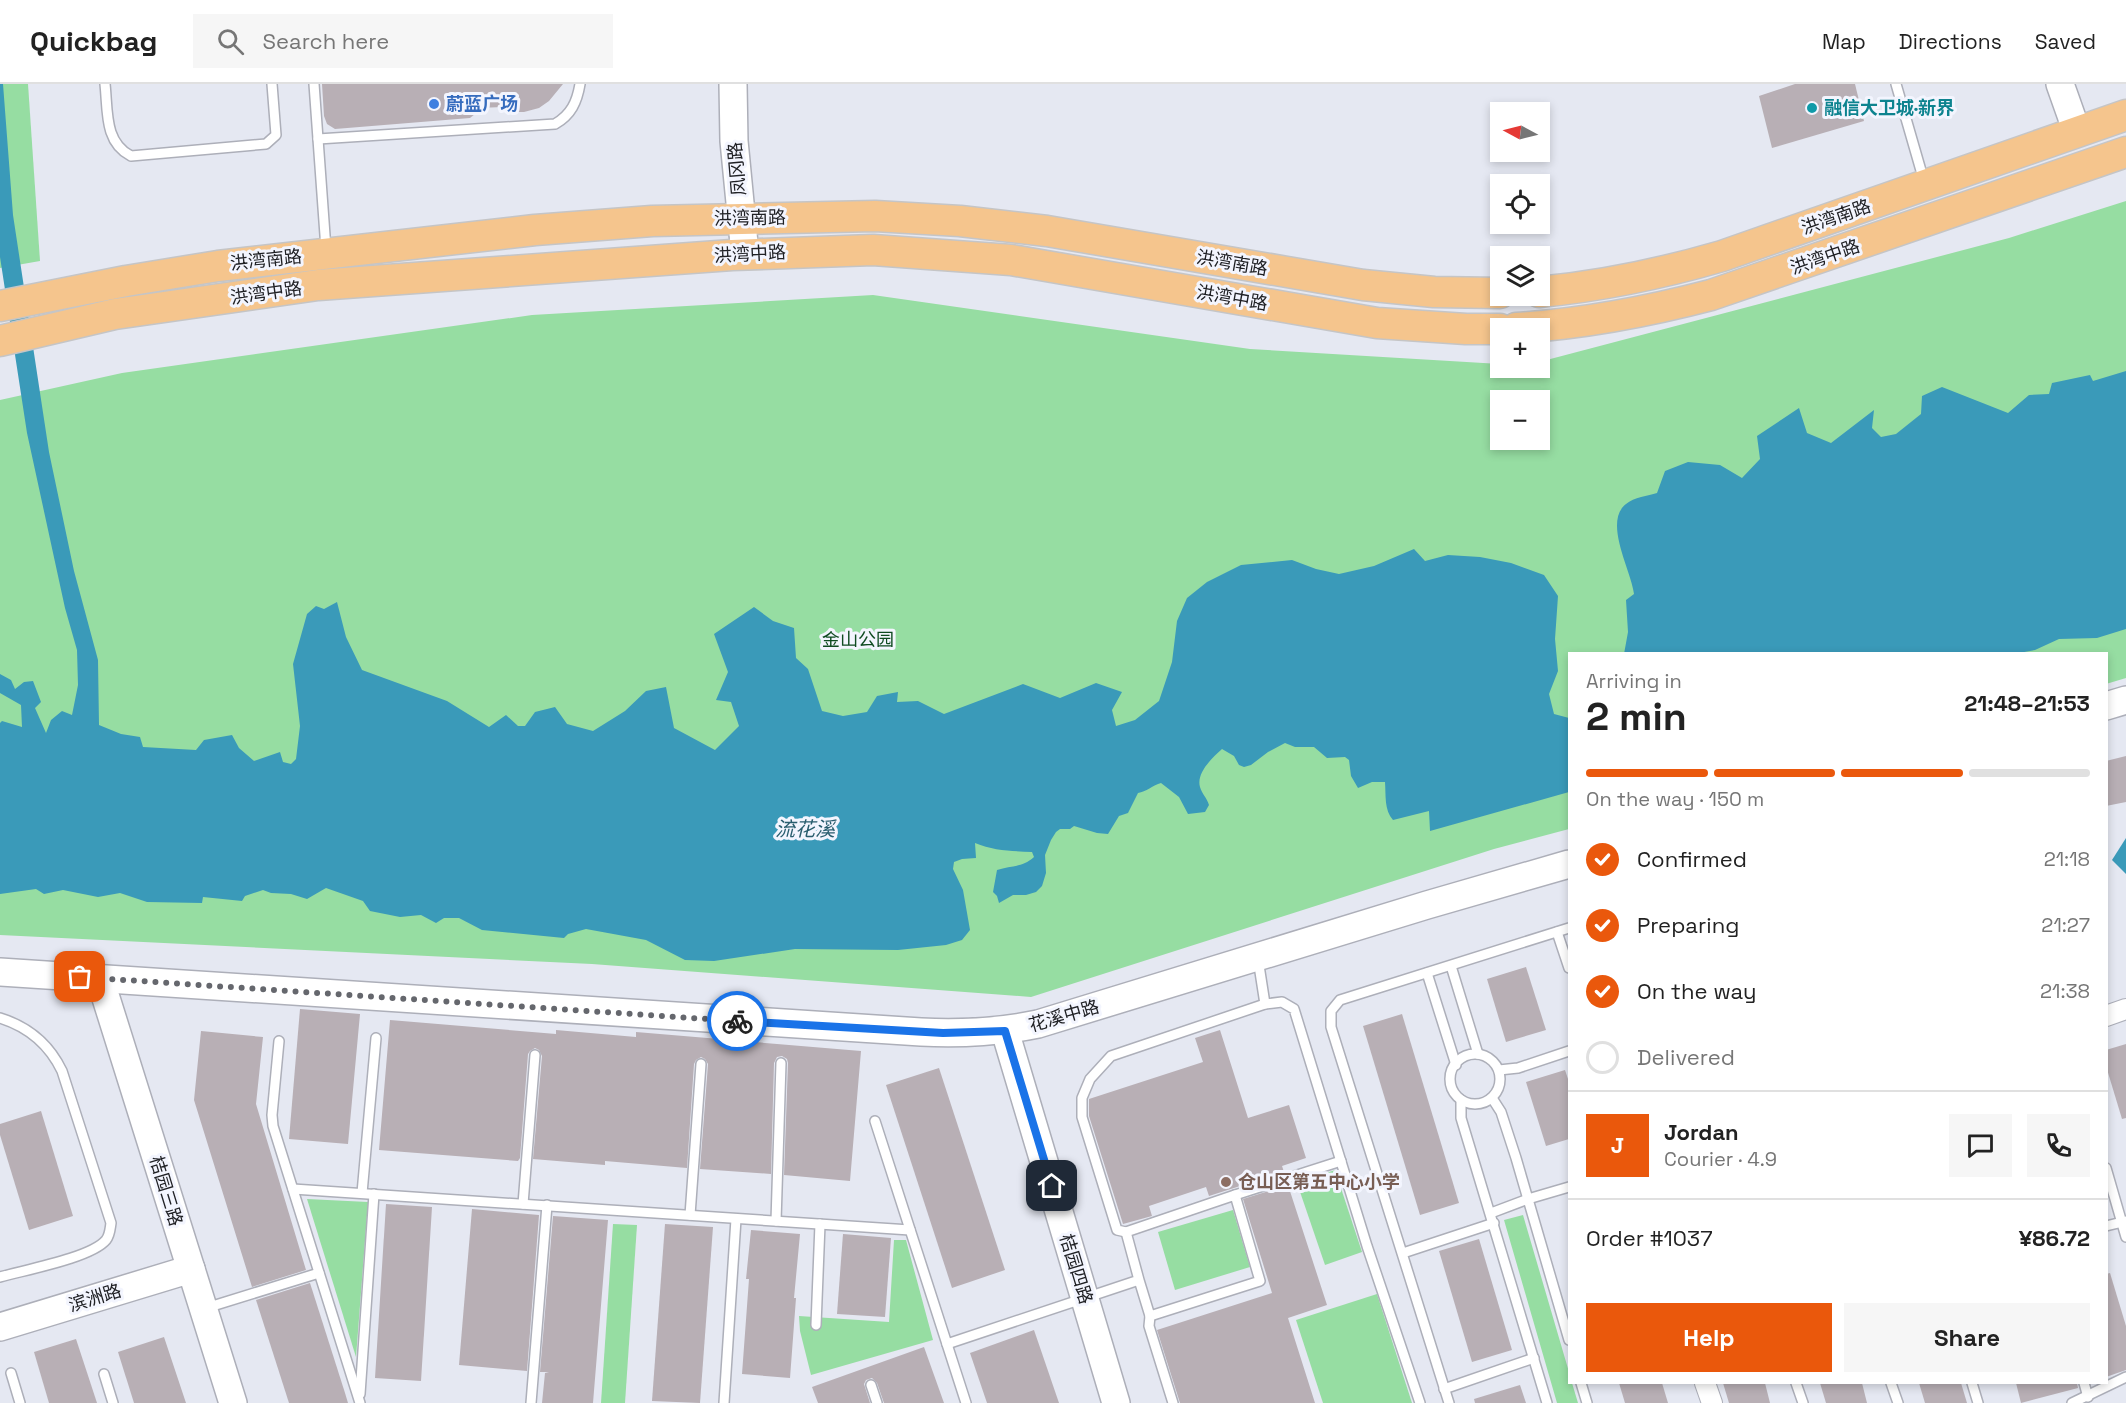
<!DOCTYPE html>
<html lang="en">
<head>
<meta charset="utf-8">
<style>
	body { margin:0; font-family:"Space Grotesk","Noto Sans SC",sans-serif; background:#f6f6f6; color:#222; height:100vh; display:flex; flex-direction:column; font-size:22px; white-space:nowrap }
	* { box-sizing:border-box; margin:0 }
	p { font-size:20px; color:#767676 }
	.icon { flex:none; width:33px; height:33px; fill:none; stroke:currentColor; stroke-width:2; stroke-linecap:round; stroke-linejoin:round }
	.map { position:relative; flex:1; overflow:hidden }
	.panel { position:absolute; left:1568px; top:568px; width:540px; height:732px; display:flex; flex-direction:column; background:#fff; border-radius:0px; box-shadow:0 3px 9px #0003 }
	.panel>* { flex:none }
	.needle { width:39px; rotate:277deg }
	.buttons { position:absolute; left:1490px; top:18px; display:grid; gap:12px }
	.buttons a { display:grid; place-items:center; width:60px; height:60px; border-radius:0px; background:#fff; box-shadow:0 3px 9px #0003; font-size:30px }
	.pin { position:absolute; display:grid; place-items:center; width:51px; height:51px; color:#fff; margin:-26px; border-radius:12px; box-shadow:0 3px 9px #0006 }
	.courier { position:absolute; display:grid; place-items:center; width:60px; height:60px; margin:-30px; border:4px solid #1a73e8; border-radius:50%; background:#fff; color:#222; box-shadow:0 2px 8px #0007 }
	.summary em { font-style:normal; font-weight:600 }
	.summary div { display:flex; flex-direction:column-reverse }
	.summary { display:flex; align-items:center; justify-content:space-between; height:102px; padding:0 18px }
	h1 { font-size:39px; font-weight:600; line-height:45px }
	.bar { display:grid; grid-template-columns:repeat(4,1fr); gap:9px 6px; align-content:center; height:72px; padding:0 18px }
	.bar i { height:8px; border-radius:4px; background:#e0e0e0 }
	.bar .active { background:#ea580c }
	.bar p { grid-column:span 4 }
	.line { display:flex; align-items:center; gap:15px; padding:0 18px; border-top:2px solid #e0e0e0 }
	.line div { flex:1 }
	.round { display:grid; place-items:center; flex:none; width:63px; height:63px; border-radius:0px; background:#f6f6f6 }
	ol { padding:0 18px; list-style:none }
	li { display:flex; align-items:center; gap:18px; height:66px }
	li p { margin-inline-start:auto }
	li .icon { padding:6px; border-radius:50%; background:#ea580c; color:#fff; stroke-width:4 }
	li:last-child { color:#767676 }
	li i { width:33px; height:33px; border:3px solid #e0e0e0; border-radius:50% }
	.cta { display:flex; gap:12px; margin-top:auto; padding:12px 18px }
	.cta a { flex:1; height:69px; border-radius:0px; background:#ea580c; color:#fff; font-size:24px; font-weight:600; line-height:69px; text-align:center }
	.cta a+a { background:#f6f6f6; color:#222 }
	header { display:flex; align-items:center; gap:36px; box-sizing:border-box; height:84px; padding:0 30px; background:#fff; border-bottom:2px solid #e0e0e0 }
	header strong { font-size:28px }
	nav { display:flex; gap:33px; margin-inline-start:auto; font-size:21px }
	.search { width:420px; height:54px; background:#f6f6f6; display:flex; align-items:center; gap:15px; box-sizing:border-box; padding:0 21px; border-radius:0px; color:#767676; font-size:22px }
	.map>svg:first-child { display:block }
</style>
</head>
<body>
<header>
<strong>Quickbag</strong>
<div class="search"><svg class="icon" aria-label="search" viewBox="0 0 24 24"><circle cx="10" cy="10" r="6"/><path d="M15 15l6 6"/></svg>Search here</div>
<nav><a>Map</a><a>Directions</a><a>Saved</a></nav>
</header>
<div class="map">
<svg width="2126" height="1319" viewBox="0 0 2126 1319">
	<rect width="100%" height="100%" fill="#e5e8f2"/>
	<g fill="#96dda2" fill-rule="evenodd">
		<polygon points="0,0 28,0 40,177 0,184"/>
		<path d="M2126,117V594L2106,600V570H1569V745L1494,765L1031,913L592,880L0,851V316L122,289L532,231L873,211L1250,265L1500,280V284H1539V278L2009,154ZM1500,316H1539V356H1500Z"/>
		<polygon points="1335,1086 1362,1168 1325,1181 1297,1099"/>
		<polygon points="307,1115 368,1118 356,1273"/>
		<polygon points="1233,1126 1250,1183 1175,1206 1158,1148"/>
		<polygon points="1523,1131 1569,1288 1569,1299 1572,1299 1578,1319 1557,1319 1504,1136"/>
		<polygon points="613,1140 637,1141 625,1319 601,1319"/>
		<polygon points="894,1156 906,1156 933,1256 811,1291 800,1247 799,1232 889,1238"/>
		<polygon points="1377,1210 1412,1319 1323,1319 1296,1236"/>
	</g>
	<g fill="#3a9ab9">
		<path d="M0,0H3L13,131L49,368L74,487L98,576L99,641L121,650L140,653L143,663L196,666L204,656L232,651L239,664L254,677L280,668L283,678L291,680L296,675L300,642L293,580L307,530L316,522L324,525L337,518L346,553L362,586L447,617L489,643L506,631L518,642H525L535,628L555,623L567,640L593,647L625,627L646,607L666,603L674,644L715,666L739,642L731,618L716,616L728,588L714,550L754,523L773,537L794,544L796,574L808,585L822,627L843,632L867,628L877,612L898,608L897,618L918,617L944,630L1023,600L1060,614L1096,599L1122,608L1112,626L1116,642L1135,636L1159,617L1172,578L1177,537L1187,514L1207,498L1241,481L1292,476L1316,485L1339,490L1374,482L1414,465L1425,477L1448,471L1480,473L1511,479L1544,491L1558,512L1555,555L1558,587L1549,610L1554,630L1569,634V708L1430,747L1429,727L1393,736C1384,726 1386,711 1385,698H1372L1358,704L1351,692L1349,676L1345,673L1327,674L1314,663H1295L1285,659L1268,668L1251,681L1244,683L1239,681L1234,672L1222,665C1212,674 1196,689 1200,703C1202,710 1207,714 1209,721L1205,728L1188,730L1179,713L1161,699C1153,701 1146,708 1138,709L1128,729L1119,732L1108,750L1097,749L1074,742L1070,745H1060L1056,748L1051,756L1045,771L1046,789L1042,802L1036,808L1026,811H1013L999,819L997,812L993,808L997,786C1012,781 1022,784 1034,773L1032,768C1012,767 994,767 975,759L976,774L962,775L954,778L953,785L963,806L970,846L962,856L946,861L898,866L795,865L714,877L685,876L646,856L586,845L568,850L564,854L482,846L459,834H444L436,839L421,831L400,833L370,827L363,817L326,804L307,815L291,810L271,809L263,806L245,812L242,817L203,813L202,819L147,818L120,809L98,813L63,806L44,810L36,805L0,810V639L2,637L22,643L21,621L0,609V590L11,596L15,605L24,598L33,597L41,618L35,624L46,649L51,636L62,627L72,631L78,601L77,566L65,524L27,349L0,173Z"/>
		<path d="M2126,287V545L2097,554L2059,555L2035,566L2013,570H1624L1628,548L1626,516L1634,510C1631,486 1603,438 1626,420C1634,413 1648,412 1657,409L1665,387L1688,378L1720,381L1742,394L1760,375L1757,352L1799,324L1807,349L1831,359L1874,326L1872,344L1881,353L1896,350L1921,330L1922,312L1942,303L2008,329L2029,311L2049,310L2052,299L2090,291L2093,297Z"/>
		<polygon points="2126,754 2126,790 2112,776"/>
	</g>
	<g fill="#b8afb5">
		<polygon points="322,0 563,0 549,17 539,24 524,28 514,28 503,23 478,24 475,30 470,34 335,45 327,40 324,32"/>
		<polygon points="1795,0 1855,0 1864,37 1772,64 1759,12"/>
		<polygon points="2126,672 2126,718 2106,722 2106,677"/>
		<polygon points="1526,883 1546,946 1506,958 1487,895"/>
		<polygon points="300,925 360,930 348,1060 289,1055"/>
		<polygon points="1402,930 1459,1119 1420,1131 1363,942"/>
		<polygon points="390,936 556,950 556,946 636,953 636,948 861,967 850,1097 784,1091 788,979 787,975 782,972 777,973 774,979 771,1090 700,1085 708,980 705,975 701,973 696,976 694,980 687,1084 605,1077 605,1081 533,1075 542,972 539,966 535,964 530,967 528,970 520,1074 518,1077 379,1066"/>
		<polygon points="1220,946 1248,1034 1289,1021 1306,1074 1282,1082 1284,1088 1209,1112 1206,1103 1149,1122 1152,1132 1123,1140 1089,1032 1089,1015 1203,978 1195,954"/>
		<polygon points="201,947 263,953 256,1020 306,1186 252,1203 194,1016"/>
		<polygon points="2126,960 2126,1034 2122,1035 2106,982 2106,966"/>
		<polygon points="939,984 1005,1186 952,1204 886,1001"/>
		<polygon points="1565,986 1569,998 1569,1055 1546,1062 1526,998"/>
		<polygon points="41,1027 73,1132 29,1146 0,1051 0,1040"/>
		<polygon points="1288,1101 1327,1221 1288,1234 1315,1319 1180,1319 1157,1246 1272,1209 1243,1115"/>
		<polygon points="386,1120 432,1123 421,1297 375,1294"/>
		<polygon points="472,1125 539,1131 527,1287 459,1281"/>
		<polygon points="553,1132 608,1136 593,1319 542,1319 545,1289 549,1288 540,1288"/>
		<polygon points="665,1140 713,1143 700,1319 652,1317"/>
		<polygon points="751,1146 800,1150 794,1214 796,1214 790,1294 742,1290 749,1195 746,1195"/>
		<polygon points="843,1150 891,1154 885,1233 837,1230"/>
		<polygon points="1479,1155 1512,1266 1472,1278 1439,1167"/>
		<polygon points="2110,1189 2126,1242 2126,1286 2106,1293 2106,1190"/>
		<polygon points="310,1199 345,1309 348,1319 289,1319 256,1216"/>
		<polygon points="1034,1246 1059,1319 987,1319 970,1269"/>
		<polygon points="164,1253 186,1319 134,1319 118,1268"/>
		<polygon points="76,1255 97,1319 49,1319 34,1268"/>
		<polygon points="924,1263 944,1319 884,1319 877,1299 872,1294 866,1296 864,1300 870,1319 818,1319 812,1303"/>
		<polygon points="1619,1299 1662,1299 1668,1319 1625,1319"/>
		<polygon points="1723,1299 1765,1299 1770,1319 1729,1319"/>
		<polygon points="1820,1299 1862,1299 1867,1319 1826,1319"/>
		<polygon points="1919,1299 1961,1299 1967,1319 1925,1319"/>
		<polygon points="2016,1299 2077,1299 2078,1304 2021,1319"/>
		<polygon points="1520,1301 1526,1319 1475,1319 1474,1315"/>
	</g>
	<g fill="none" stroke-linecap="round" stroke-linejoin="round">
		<defs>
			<g id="lane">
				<path d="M105,0C108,27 104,58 131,72L266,60L276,51L272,0"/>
				<polyline points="314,0 326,165"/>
				<polyline points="1896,0 1924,97"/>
				<path d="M318,55L555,40C571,31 577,18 580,0"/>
				<polyline points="1557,848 1569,884"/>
				<polyline points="1258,875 1265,920"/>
				<polyline points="1451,882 1478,970"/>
				<polyline points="1427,889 1456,981"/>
				<path d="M0,934C29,943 49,960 62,987L111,1139C110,1145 110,1151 106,1156C91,1174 24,1186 0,1193"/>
				<polyline points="279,957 272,1031 273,1042 360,1319"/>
				<circle cx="1475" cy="995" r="25"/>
				<polyline points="1499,986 1518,984 1569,967"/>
				<polyline points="1492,1014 1501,1028 1516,1074 1569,1256"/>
				<polyline points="1461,1016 1461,1034 1547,1319"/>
				<polyline points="875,1037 966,1319"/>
				<polyline points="2106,1084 2126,1153"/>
				<polyline points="293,1105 910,1146"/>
				<polyline points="362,1109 376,954"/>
				<polyline points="1235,1111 1341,1077"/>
				<polyline points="523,1120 535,971"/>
				<polyline points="1491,1129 1528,1115 1569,1103"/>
				<polyline points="690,1131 701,980"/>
				<polyline points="776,1137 781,979"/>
				<polyline points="2106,1142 2126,1137"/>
				<polyline points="1126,1148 1117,1146 1082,1033 1082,1014 1090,995 1111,972 1265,920 1282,918 1294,925 1367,1162 1420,1319"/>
				<polyline points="1403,1169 1494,1139"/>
				<polyline points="206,1224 319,1189"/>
				<polyline points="1150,1232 1149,1242 1173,1319"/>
				<polyline points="816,1241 820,1140"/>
				<polyline points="947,1260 1139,1196 1150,1232 1260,1197 1235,1111 1126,1148 1139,1196"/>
				<polyline points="11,1289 20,1319"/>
				<polyline points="104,1290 113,1319"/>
				<polyline points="1581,1299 1587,1319"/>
				<polyline points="1796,1299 1803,1319"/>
				<polyline points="1891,1299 1898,1319"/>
				<polyline points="1972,1299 1978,1319"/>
				<polyline points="2084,1299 2088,1313"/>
				<polyline points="871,1301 877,1319"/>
				<polyline points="1444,1305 1534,1274"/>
				<polyline points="360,1310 374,1110"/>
				<polyline points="531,1319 547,1121"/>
				<polyline points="724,1319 736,1135"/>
				<polyline points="1449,1319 1331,943 1331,927 1340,916 1569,844"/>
				<polyline points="2072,1319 2126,1293"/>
			</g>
			<g id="street">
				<polyline points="2106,932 2126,925"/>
				<polyline points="1705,1299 1712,1319"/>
			</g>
			<g id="secondary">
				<polyline points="733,0 734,57 745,170"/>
				<polyline points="2060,0 2077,48"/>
				<polyline points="2106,622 2126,616"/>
				<path d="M0,888L921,948C961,950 999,948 1038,940L1427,821L1569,780"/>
				<polyline points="100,895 233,1319"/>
				<polyline points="1005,947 1116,1319"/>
				<polyline points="0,1243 191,1185"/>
			</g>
			<g id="primary">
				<path d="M1539,208C1604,202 1660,190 1722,172L2126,31"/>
				<polyline points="0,222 126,197 218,182 535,146 652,137 875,132 960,137 1047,147 1363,201 1434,208 1500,209"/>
				<path d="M1516,244C1582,240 1646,228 1711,211L2126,68"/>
				<polyline points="0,257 115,230 318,201 732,171 873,166 1011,176 1377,239 1466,245 1500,245"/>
			</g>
		</defs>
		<use href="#lane" stroke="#adafb9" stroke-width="12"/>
		<use href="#street" stroke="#adafb9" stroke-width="22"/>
		<use href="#secondary" stroke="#adafb9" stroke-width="30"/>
		<use href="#primary" stroke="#c5c5c6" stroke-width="33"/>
		<use href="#lane" stroke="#fff" stroke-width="9"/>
		<use href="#street" stroke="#fff" stroke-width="20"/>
		<use href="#secondary" stroke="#fff" stroke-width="27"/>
		<use href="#primary" stroke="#f5c58d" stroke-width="30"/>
	</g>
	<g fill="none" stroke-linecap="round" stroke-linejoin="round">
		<polyline stroke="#65676d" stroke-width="6" stroke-dasharray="0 10.8" points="80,893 737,937"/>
		<polyline stroke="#1a73e8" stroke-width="8" points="737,937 943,949 1005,947 1052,1102"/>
	</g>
	<circle fill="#3f7fe0" stroke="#f3f5fe" stroke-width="2" cx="434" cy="20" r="6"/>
	<circle fill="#0f9aa8" stroke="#f3f5fe" stroke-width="2" cx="1812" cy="24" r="6"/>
	<circle fill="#8d6e63" stroke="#f3f5fe" stroke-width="2" cx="1226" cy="1098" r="6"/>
	<g text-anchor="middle" stroke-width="6" stroke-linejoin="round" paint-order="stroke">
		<g font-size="18" font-weight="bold" fill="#366cbe" stroke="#f3f5fe" text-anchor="start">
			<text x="446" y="26">蔚蓝广场</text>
		</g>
		<g font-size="18" font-weight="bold" fill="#0d838f" stroke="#f3f5fe" text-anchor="start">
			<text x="1824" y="30">融信大卫城·新界</text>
		</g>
		<g font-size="18" fill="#202125" stroke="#f3f5fe">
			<text transform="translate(737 85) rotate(-95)" y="6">凤冈路</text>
			<text transform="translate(1836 133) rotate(-19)" y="6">洪湾南路</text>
			<text transform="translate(750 134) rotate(-1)" y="6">洪湾南路</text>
			<text transform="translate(750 170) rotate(-3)" y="6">洪湾中路</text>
			<text transform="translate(1825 173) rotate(-19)" y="6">洪湾中路</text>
			<text transform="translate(266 176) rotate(-6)" y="6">洪湾南路</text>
			<text transform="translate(1232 179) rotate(10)" y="6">洪湾南路</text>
			<text transform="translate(266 209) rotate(-8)" y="6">洪湾中路</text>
			<text transform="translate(1232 214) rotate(10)" y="6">洪湾中路</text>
			<text transform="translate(1064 932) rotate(-16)" y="6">花溪中路</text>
			<text transform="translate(166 1107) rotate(73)" y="6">桔园三路</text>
			<text transform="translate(1076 1185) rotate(73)" y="6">桔园四路</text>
			<text transform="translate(95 1214) rotate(-17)" y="6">滨洲路</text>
		</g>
		<g font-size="18" fill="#0f4b21" stroke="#f3f5fe">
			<text x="858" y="562">金山公园</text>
		</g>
		<g font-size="18" font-weight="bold" fill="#785e54" stroke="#f3f5fe" text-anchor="start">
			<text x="1238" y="1104">仓山区第五中心小学</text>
		</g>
		<g font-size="20" font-style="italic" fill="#295d6e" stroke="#f3f5fe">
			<text x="805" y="752">流花溪</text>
		</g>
	</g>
</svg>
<div class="buttons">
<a><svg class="needle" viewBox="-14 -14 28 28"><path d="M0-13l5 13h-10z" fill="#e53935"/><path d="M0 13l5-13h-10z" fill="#767676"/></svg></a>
<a><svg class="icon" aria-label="locate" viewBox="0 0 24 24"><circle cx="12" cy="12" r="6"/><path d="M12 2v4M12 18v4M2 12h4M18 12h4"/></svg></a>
<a><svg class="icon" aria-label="layers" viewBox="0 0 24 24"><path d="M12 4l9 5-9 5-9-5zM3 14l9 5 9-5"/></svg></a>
<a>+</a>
<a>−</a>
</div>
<div class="pin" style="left:80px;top:893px;background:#ea580c"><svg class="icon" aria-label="bag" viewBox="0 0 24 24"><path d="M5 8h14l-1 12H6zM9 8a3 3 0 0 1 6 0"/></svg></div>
<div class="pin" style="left:1052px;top:1102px;background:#1f2937"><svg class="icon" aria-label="home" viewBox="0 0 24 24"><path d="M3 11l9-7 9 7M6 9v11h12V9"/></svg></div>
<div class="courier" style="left:737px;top:937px"><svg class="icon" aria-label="bike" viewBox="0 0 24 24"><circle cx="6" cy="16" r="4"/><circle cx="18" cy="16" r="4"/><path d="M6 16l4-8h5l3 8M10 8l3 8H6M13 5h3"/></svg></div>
<section class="panel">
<div class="summary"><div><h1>2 min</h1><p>Arriving in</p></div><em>21:48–21:53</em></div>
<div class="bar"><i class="active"></i><i class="active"></i><i class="active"></i><i></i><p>On the way · 150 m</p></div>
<ol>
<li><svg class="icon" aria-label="check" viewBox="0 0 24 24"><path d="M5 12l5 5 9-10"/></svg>Confirmed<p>21:18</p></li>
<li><svg class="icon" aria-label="check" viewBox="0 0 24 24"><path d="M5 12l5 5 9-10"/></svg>Preparing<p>21:27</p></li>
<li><svg class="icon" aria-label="check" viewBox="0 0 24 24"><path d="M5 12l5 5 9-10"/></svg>On the way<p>21:38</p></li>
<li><i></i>Delivered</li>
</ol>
<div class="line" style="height:108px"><b class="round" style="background:#ea580c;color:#fff">J</b><div><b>Jordan</b><p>Courier · 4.9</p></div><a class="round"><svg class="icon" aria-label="chat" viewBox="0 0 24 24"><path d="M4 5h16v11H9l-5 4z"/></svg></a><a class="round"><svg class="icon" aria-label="phone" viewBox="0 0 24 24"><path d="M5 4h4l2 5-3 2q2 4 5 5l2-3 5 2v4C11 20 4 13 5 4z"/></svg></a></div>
<div class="line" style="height:78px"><div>Order #1037</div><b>¥86.72</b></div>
<div class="cta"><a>Help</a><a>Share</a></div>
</section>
</div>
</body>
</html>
